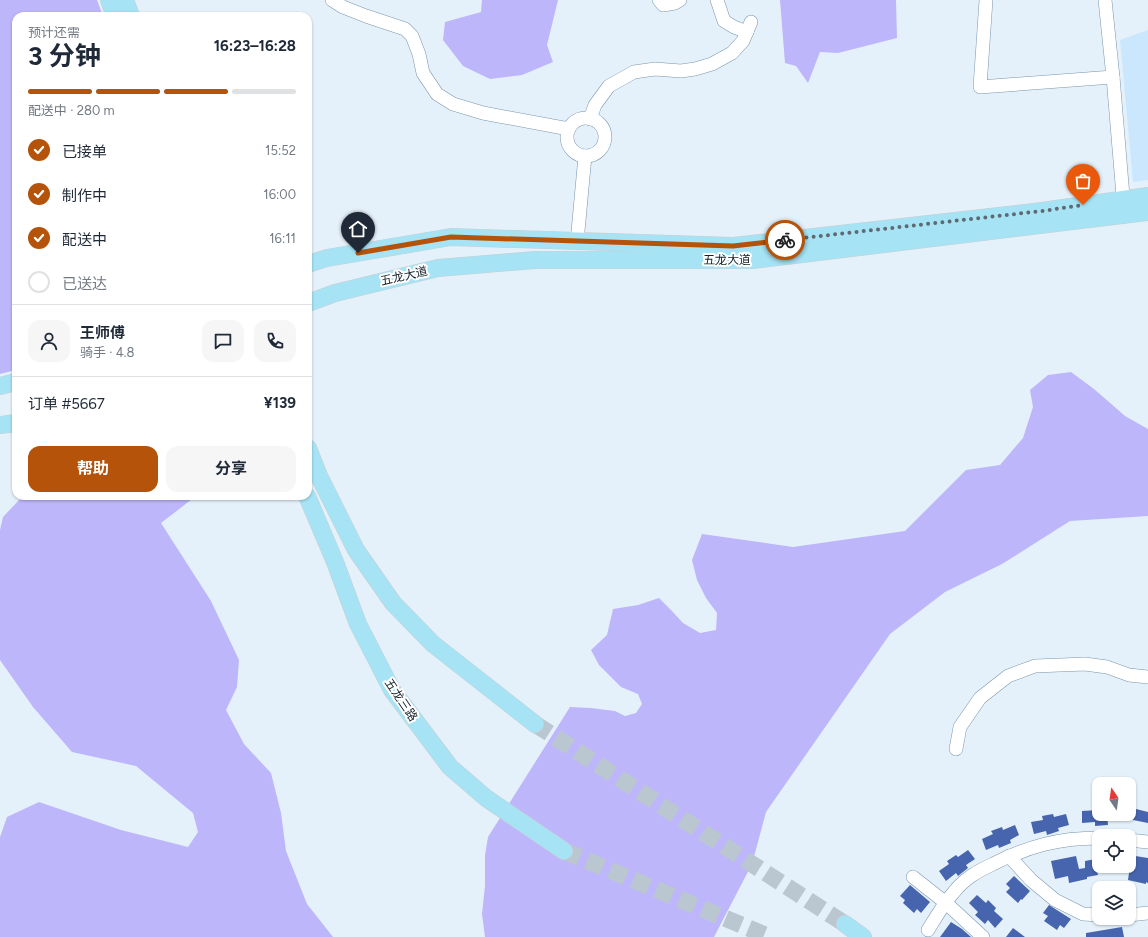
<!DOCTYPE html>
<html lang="zh">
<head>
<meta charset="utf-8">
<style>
	body { margin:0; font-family:Figtree,"Noto Sans SC",sans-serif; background:#f6f6f7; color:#1f2937; height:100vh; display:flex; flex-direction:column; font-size:15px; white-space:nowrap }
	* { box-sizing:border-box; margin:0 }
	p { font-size:13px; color:#747a83 }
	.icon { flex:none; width:22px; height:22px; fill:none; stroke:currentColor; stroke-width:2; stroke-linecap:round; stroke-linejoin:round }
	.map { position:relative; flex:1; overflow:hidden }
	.panel { position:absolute; left:12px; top:12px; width:300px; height:488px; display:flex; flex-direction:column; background:#fff; border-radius:12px; box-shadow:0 1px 3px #0004 }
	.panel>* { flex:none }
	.needle { width:26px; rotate:347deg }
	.buttons { position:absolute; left:1092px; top:777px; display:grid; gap:8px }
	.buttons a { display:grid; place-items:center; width:44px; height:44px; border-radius:8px; background:#fff; box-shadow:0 1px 3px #0004; font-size:20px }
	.pin { position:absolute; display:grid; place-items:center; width:34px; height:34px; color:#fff; margin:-41px -17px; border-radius:50% 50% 50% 0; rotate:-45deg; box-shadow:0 0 4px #0007 }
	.pin .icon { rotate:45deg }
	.courier { position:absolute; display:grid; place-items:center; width:40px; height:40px; margin:-20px; border:3px solid #b45309; border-radius:50%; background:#fff; color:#222; box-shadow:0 1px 5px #0007 }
	.overview em { font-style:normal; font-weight:700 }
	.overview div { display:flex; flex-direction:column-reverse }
	.overview { display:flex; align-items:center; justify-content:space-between; height:68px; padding:0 16px }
	h1 { font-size:26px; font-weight:700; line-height:30px }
	.bar { display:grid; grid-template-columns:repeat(4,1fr); gap:6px 4px; align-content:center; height:48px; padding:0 16px }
	.bar i { height:5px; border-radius:3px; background:#e0e1e3 }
	.bar .selected { background:#b45309 }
	.bar p { grid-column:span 4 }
	.line { display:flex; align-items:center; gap:10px; padding:0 16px; border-top:1px solid #e0e1e3 }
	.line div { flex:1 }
	.round { display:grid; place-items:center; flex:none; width:42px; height:42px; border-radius:12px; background:#f6f6f7 }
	ol { padding:0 16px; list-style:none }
	li { display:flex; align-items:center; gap:12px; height:44px }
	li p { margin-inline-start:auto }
	li .icon { padding:4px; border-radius:50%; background:#b45309; color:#fff; stroke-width:4 }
	li:last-child { color:#747a83 }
	li i { width:22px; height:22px; border:2px solid #e0e1e3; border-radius:50% }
	.action { display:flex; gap:8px; margin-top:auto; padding:8px 16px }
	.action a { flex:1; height:46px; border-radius:12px; background:#b45309; color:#fff; font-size:16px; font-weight:700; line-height:46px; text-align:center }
	.action a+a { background:#f6f6f7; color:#1f2937 }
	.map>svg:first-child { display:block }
</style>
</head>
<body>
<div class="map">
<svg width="1148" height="937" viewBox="0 0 1148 937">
	<rect width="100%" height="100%" fill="#e5f1fa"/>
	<polygon fill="#cae7fe" points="1148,30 1148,180 1133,182 1120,40"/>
	<g fill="#bdb6fb">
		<polygon points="0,0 97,0 103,16 16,16 16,370 0,374"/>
		<polygon points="482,0 558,0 547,45 553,62 522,75 490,79 463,66 443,40 445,22 481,12"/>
		<polygon points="780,0 896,0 897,38 838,53 820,52 808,83 796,66 785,63"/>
		<polygon points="1071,372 1094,389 1125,416 1148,429 1148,516 1070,521 1002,564 945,592 890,634 766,812 752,864 714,937 485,937 482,914 485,886 485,855 488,837 570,707 591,708 615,711 625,716 636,713 642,704 638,694 621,687 599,665 591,650 607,635 613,609 638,605 659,598 671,610 683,623 700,633 716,630 717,613 706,598 697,580 692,560 702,534 793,547 905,531 966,470 1000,465 1023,438 1033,407 1030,390 1048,375"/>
		<polygon points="26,496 196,496 161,523 211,601 239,660 237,687 226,710 244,744 271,773 281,813 286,851 307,904 333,937 0,937 0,837 7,817 39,802 121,830 188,847 198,832 193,813 136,766 72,752 33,707 0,660 0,530 3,517 20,499"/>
	</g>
	<g fill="#4665ae">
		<polygon points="1136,809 1148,812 1148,823 1133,820"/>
		<polygon points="1099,810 1099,814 1107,814 1108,825 1095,826 1095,822 1082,823 1082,811"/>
		<polygon points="1053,814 1054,817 1066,814 1069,825 1058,828 1059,831 1047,835 1046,831 1034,834 1031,822 1043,820 1042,816"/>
		<polygon points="1015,825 1019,835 1010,840 1011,843 999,848 998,845 986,850 982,839 993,834 991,831 1002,827 1003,830"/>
		<polygon points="968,850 975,859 966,865 968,868 958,876 956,873 946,881 939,871 949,864 947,861 956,855 958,857"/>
		<polygon points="1129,855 1148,858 1148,883 1146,882 1146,884 1128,880 1129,873 1112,870 1112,866 1129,866"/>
		<polygon points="1076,856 1079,869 1085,868 1085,861 1096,859 1098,866 1096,867 1098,875 1087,877 1087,879 1069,883 1068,876 1055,879 1051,861"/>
		<polygon points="1014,876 1030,891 1022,900 1021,899 1018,903 1006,892 1010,888 1006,884"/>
		<polygon points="910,885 930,902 921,913 917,909 914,913 903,903 905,900 900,896"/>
		<polygon points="977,895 986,903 988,900 996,908 994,911 1003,919 995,928 988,920 985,924 975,915 978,912 969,903"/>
		<polygon points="1049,905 1071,919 1064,928 1060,925 1057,930 1044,921 1048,916 1043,913"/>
		<polygon points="951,922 962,929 971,937 940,937"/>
		<polygon points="1122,927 1124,937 1086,937 1086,933"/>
		<polygon points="1013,928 1025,937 1006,937"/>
	</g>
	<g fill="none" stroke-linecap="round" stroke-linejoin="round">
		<g stroke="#bbc7d0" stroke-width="17" stroke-dasharray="17 8" stroke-linecap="butt">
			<polyline points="535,724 845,924"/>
			<polyline points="564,851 770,937"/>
		</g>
		<defs>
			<g id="minor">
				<polyline points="332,0 343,7 366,16 405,29 412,36 419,54 423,73 437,94 453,104 483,113 569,129"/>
				<polyline points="659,0 663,5 675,3 680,0"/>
				<polyline points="717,0 724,21 734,27 747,32"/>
				<polyline points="986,0 980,87 1113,77"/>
				<polyline points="1105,0 1113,77 1124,208"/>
				<circle cx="586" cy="137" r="19"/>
				<polyline points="590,119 595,105 609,86 634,72 655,69 681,71 695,69 712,64 732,53 743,41 751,22"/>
				<polyline points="577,242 585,156"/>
				<polyline points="956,749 960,727 980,698 1008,676 1035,666 1085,664 1107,667 1129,675 1148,677"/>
				<polyline points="1129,840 1148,842"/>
				<polyline points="1009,856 1031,880 1055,900 1083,914 1099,915"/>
				<polyline points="913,877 946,903 983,937"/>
				<polyline points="1129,915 1148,913"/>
				<path d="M928,930C936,917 944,903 954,892C965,878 978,871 993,864C1029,846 1059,838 1099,838"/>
			</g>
			<g id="major">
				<polyline points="109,0 115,16"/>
				<polyline points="125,0 131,16"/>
				<polyline points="308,264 327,258 451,237 733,246 1042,211 1148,196"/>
				<polyline points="308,303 335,293 438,268 535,260 753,260 1148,212"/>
				<polyline points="0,386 16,382"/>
				<polyline points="0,425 16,423"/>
				<polyline points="308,448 319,476 356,550 393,603 433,644 535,724"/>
				<polyline points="307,496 335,562 358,624 392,690 450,767 486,798 564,851"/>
				<polyline points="845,924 863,937"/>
			</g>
		</defs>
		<use href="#minor" stroke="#7a96ac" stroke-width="14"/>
		<use href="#major" stroke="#ccced0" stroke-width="18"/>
		<use href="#minor" stroke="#fff" stroke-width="13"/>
		<use href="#major" stroke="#a5e3f5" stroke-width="17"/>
	</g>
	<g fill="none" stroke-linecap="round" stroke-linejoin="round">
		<polyline stroke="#5e6972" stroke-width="4" stroke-dasharray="0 7.2" points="785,240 1042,211 1083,205"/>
		<polyline stroke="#b45309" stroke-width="5" points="358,253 451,237 733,246 785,240"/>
	</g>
	<g text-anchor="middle" stroke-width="4" stroke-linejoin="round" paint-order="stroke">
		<g font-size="12" fill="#152029" stroke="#fff">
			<text x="727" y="264">五龙大道</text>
			<text transform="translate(404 276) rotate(-13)" y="4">五龙大道</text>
			<text transform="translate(401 700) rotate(56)" y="4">五龙三路</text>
		</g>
	</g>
</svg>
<div class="buttons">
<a><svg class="needle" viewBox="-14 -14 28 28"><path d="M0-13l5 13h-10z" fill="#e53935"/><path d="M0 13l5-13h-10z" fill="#747a83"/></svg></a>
<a><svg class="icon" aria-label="locate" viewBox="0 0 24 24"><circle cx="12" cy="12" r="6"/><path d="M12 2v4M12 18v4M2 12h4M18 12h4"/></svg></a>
<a><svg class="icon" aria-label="layers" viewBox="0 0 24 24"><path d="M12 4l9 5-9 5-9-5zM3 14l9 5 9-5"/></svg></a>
</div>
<div class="pin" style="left:1083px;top:205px;background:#ea580c"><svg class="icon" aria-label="bag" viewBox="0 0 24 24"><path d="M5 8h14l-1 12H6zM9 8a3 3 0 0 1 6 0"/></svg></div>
<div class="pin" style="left:358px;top:253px;background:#1f2937"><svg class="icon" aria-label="home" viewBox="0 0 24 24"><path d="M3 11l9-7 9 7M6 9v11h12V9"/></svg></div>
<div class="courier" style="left:785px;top:240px"><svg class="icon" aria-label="bike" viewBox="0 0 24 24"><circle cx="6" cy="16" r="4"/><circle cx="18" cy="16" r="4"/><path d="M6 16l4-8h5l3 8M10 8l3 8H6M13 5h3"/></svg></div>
<section class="panel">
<div class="overview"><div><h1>3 分钟</h1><p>预计还需</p></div><em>16:23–16:28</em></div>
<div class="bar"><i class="selected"></i><i class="selected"></i><i class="selected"></i><i></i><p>配送中 · 280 m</p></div>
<ol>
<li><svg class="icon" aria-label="check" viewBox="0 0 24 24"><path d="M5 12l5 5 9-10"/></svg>已接单<p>15:52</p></li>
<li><svg class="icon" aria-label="check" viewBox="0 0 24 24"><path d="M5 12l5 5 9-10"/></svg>制作中<p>16:00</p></li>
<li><svg class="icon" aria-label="check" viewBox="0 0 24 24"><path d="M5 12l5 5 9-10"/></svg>配送中<p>16:11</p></li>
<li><i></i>已送达</li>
</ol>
<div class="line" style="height:72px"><a class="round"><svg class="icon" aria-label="person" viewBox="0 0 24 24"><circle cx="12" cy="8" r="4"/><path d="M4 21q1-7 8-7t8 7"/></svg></a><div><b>王师傅</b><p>骑手 · 4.8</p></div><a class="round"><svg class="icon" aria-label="chat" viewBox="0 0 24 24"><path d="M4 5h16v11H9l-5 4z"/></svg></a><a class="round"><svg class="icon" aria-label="phone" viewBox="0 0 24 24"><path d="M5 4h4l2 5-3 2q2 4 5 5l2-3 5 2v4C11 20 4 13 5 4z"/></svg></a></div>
<div class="line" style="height:52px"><div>订单 #5667</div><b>¥139</b></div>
<div class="action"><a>帮助</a><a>分享</a></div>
</section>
</div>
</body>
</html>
